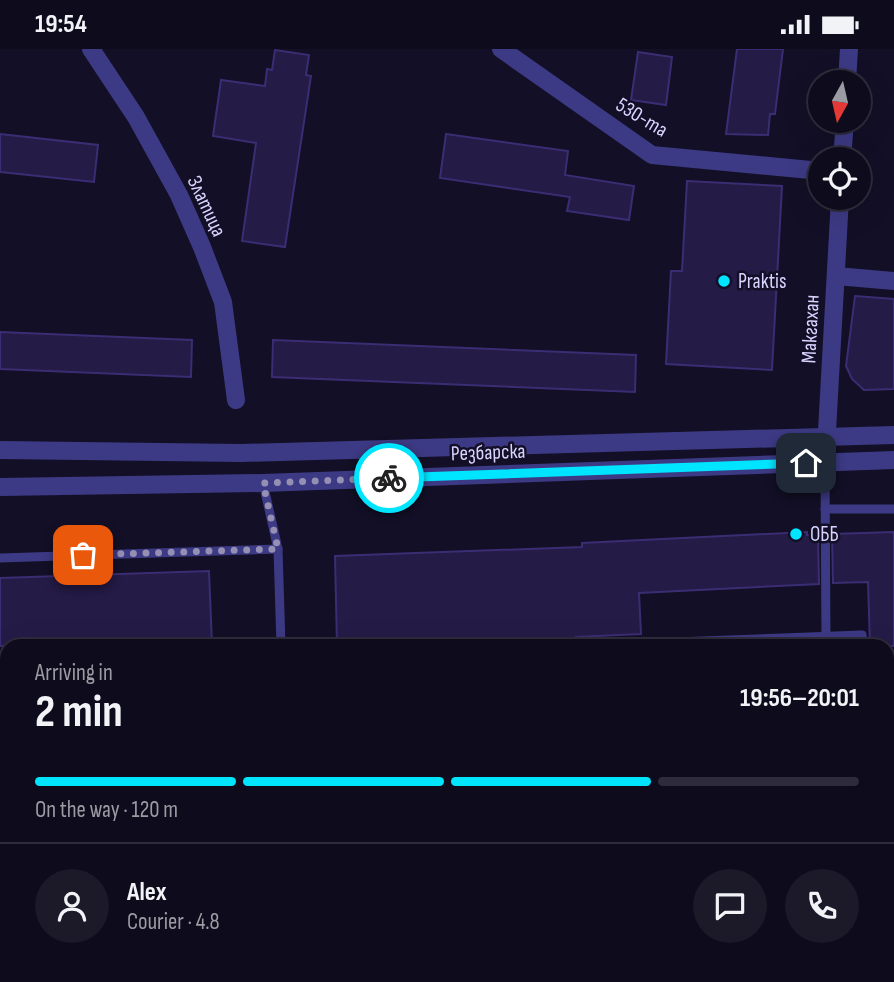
<!DOCTYPE html>
<html lang="en">
<head>
<meta charset="utf-8">
<style>
	body { margin:0; font-family:"Sofia Sans Condensed",sans-serif; background:#1c1929; color:#f1f3f6; height:100vh; display:flex; flex-direction:column; font-size:26px; white-space:nowrap }
	* { box-sizing:border-box; margin:0 }
	p { font-size:23px; color:#9b9ba3 }
	.icon { flex:none; width:38px; height:38px; fill:none; stroke:currentColor; stroke-width:2; stroke-linecap:round; stroke-linejoin:round }
	.map { position:relative; flex:1; overflow:hidden }
	.panel { position:absolute; left:0px; top:590px; width:894px; height:345px; display:flex; flex-direction:column; background:#0e0b1c; border-radius:21px 21px 0 0; box-shadow:0 7px 28px #0002,0 0 0 2px #2e2b3b }
	.panel>* { flex:none }
	.needle { width:46px; rotate:188deg }
	.buttons { position:absolute; left:808px; top:21px; display:grid; gap:14px }
	.buttons a { display:grid; place-items:center; width:63px; height:63px; border-radius:50%; background:#0e0b1c; box-shadow:0 7px 28px #0002,0 0 0 2px #2e2b3b; font-size:35px }
	.pin { position:absolute; display:grid; place-items:center; width:60px; height:60px; color:#fff; margin:-30px; border-radius:14px; box-shadow:0 4px 10px #0006 }
	.courier { position:absolute; display:grid; place-items:center; width:70px; height:70px; margin:-35px; border:5px solid #00e5ff; border-radius:50%; background:#fff; color:#222; box-shadow:0 2px 9px #0007 }
	.summary em { font-style:normal; font-weight:700 }
	.summary div { display:flex; flex-direction:column-reverse }
	.summary { display:flex; align-items:center; justify-content:space-between; height:119px; padding:0 35px }
	h1 { font-size:46px; font-weight:700; line-height:52px }
	.bar { display:grid; grid-template-columns:repeat(4,1fr); gap:10px 7px; align-content:center; height:84px; padding:0 35px }
	.bar i { height:9px; border-radius:5px; background:#2e2b3b }
	.bar .active { background:#00e5ff }
	.bar p { grid-column:span 4 }
	.line { display:flex; align-items:center; gap:18px; padding:0 35px; border-top:2px solid #2e2b3b }
	.line div { flex:1 }
	.round { display:grid; place-items:center; flex:none; width:74px; height:74px; border-radius:37px; background:#1c1929 }
	.status { display:flex; justify-content:space-between; align-items:center; height:49px; padding:0 35px; background:#0e0b1c; direction:ltr }
	.status svg { height:19px; fill:currentColor }
	.map>svg:first-child { display:block }
</style>
</head>
<body>
<div class="status"><b>19:54</b><svg viewBox="0 0 49 12"><path d="M0 12V9h3v3zM5 12V6h3v6zM10 12V3h3v9zM15 12V0h3v12zM26 1h20v11H26zM47 4h2v5h-2z"/></svg></div>
<div class="map">
<svg width="894" height="933" viewBox="0 0 894 933">
	<rect width="100%" height="100%" fill="#130f26"/>
	<g fill="#241b47" stroke="#3b2d73" stroke-width="2">
		<polygon points="737,0 783,0 775,65 770,65 768,86 726,85"/>
		<polygon points="275,1 309,6 306,26 311,27 285,198 242,192 256,94 213,87 221,31 265,37 267,20 272,21"/>
		<polygon points="638,3 672,8 666,56 631,51"/>
		<polygon points="0,85 98,96 94,133 0,123"/>
		<polygon points="446,85 568,102 565,126 634,137 629,171 567,162 570,148 440,129"/>
		<polygon points="687,132 782,137 772,321 666,315 671,222 682,222"/>
		<polygon points="855,247 894,250 894,340 864,341 852,330 846,317"/>
		<polygon points="0,283 192,291 191,328 0,320"/>
		<polygon points="273,291 636,306 635,343 272,328"/>
		<polygon points="807,483 807,486 818,486 819,535 639,544 641,585 576,588 576,597 337,597 335,507 582,498 582,494"/>
		<polygon points="894,483 894,597 870,597 868,533 833,534 832,485"/>
		<polygon points="209,522 212,595 0,597 0,529"/>
	</g>
	<g fill="none" stroke-linecap="round" stroke-linejoin="round">
		<g stroke="#3d3a85" stroke-width="9">
			<polyline points="825,414 826,597"/>
			<polyline points="263,434 278,500 281,597"/>
			<polyline points="825,460 894,460"/>
			<polyline points="0,509 278,500"/>
			<polyline points="620,595 862,586 863,597"/>
			<polyline points="0,651 7,651"/>
			<polyline points="887,730 894,727"/>
			<polyline points="0,793 7,798"/>
			<polyline points="118,928 121,933"/>
			<polyline points="445,928 450,933"/>
			<polyline points="327,933 338,928"/>
		</g>
		<g stroke="#3d3a85" stroke-width="18">
			<polyline points="91,0 136,68 179,146 202,198 223,253 236,351"/>
			<polyline points="501,0 652,106 821,122"/>
			<polyline points="836,227 894,232"/>
		</g>
		<g stroke="#3d3a85" stroke-width="18">
			<polyline points="847,33 849,0"/>
			<polyline points="842,110 845,72"/>
			<polyline points="826,400 840,149"/>
			<polyline points="0,401 241,404 894,386"/>
			<polyline points="0,438 263,434 894,411"/>
		</g>
	</g>
	<g fill="none" stroke-linecap="round" stroke-linejoin="round">
		<polyline stroke="#948fb3" stroke-width="7" stroke-dasharray="0 12.6" points="83,506 278,500 263,434 389,429"/>
		<polyline stroke="#00e5ff" stroke-width="9" points="389,429 806,414"/>
	</g>
	<g fill="#00e5ff" stroke="#130f26" stroke-width="2.5">
		<circle cx="724" cy="232" r="7"/>
		<circle cx="796" cy="485" r="7"/>
	</g>
	<g text-anchor="middle" stroke-width="5" stroke-linejoin="round" paint-order="stroke">
		<g font-size="21" fill="#d9d4ff" stroke="#130f26">
			<text transform="translate(642 68) rotate(31)" y="7">530-та</text>
			<text transform="translate(207 157) rotate(65)" y="7">Златица</text>
			<text transform="translate(810 280) rotate(-87)" y="7">Макгахан</text>
			<text transform="translate(488 403) rotate(-2)" y="7">Резбарска</text>
		</g>
		<g font-size="21" fill="#d9d4ff" stroke="#130f26" text-anchor="start">
			<text x="738" y="239">Praktis</text>
			<text x="810" y="492">ОББ</text>
		</g>
	</g>
</svg>
<div class="buttons">
<a><svg class="needle" viewBox="-14 -14 28 28"><path d="M0-13l5 13h-10z" fill="#e53935"/><path d="M0 13l5-13h-10z" fill="#9b9ba3"/></svg></a>
<a><svg class="icon" aria-label="locate" viewBox="0 0 24 24"><circle cx="12" cy="12" r="6"/><path d="M12 2v4M12 18v4M2 12h4M18 12h4"/></svg></a>
</div>
<div class="pin" style="left:83px;top:506px;background:#ea580c"><svg class="icon" aria-label="bag" viewBox="0 0 24 24"><path d="M5 8h14l-1 12H6zM9 8a3 3 0 0 1 6 0"/></svg></div>
<div class="pin" style="left:806px;top:414px;background:#1f2937"><svg class="icon" aria-label="home" viewBox="0 0 24 24"><path d="M3 11l9-7 9 7M6 9v11h12V9"/></svg></div>
<div class="courier" style="left:389px;top:429px"><svg class="icon" aria-label="bike" viewBox="0 0 24 24"><circle cx="6" cy="16" r="4"/><circle cx="18" cy="16" r="4"/><path d="M6 16l4-8h5l3 8M10 8l3 8H6M13 5h3"/></svg></div>
<section class="panel">
<div class="summary"><div><h1>2 min</h1><p>Arriving in</p></div><em>19:56–20:01</em></div>
<div class="bar"><i class="active"></i><i class="active"></i><i class="active"></i><i></i><p>On the way · 120 m</p></div>
<div class="line" style="height:126px"><a class="round"><svg class="icon" aria-label="person" viewBox="0 0 24 24"><circle cx="12" cy="8" r="4"/><path d="M4 21q1-7 8-7t8 7"/></svg></a><div><b>Alex</b><p>Courier · 4.8</p></div><a class="round"><svg class="icon" aria-label="chat" viewBox="0 0 24 24"><path d="M4 5h16v11H9l-5 4z"/></svg></a><a class="round"><svg class="icon" aria-label="phone" viewBox="0 0 24 24"><path d="M5 4h4l2 5-3 2q2 4 5 5l2-3 5 2v4C11 20 4 13 5 4z"/></svg></a></div>
</section>
</div>
</body>
</html>
